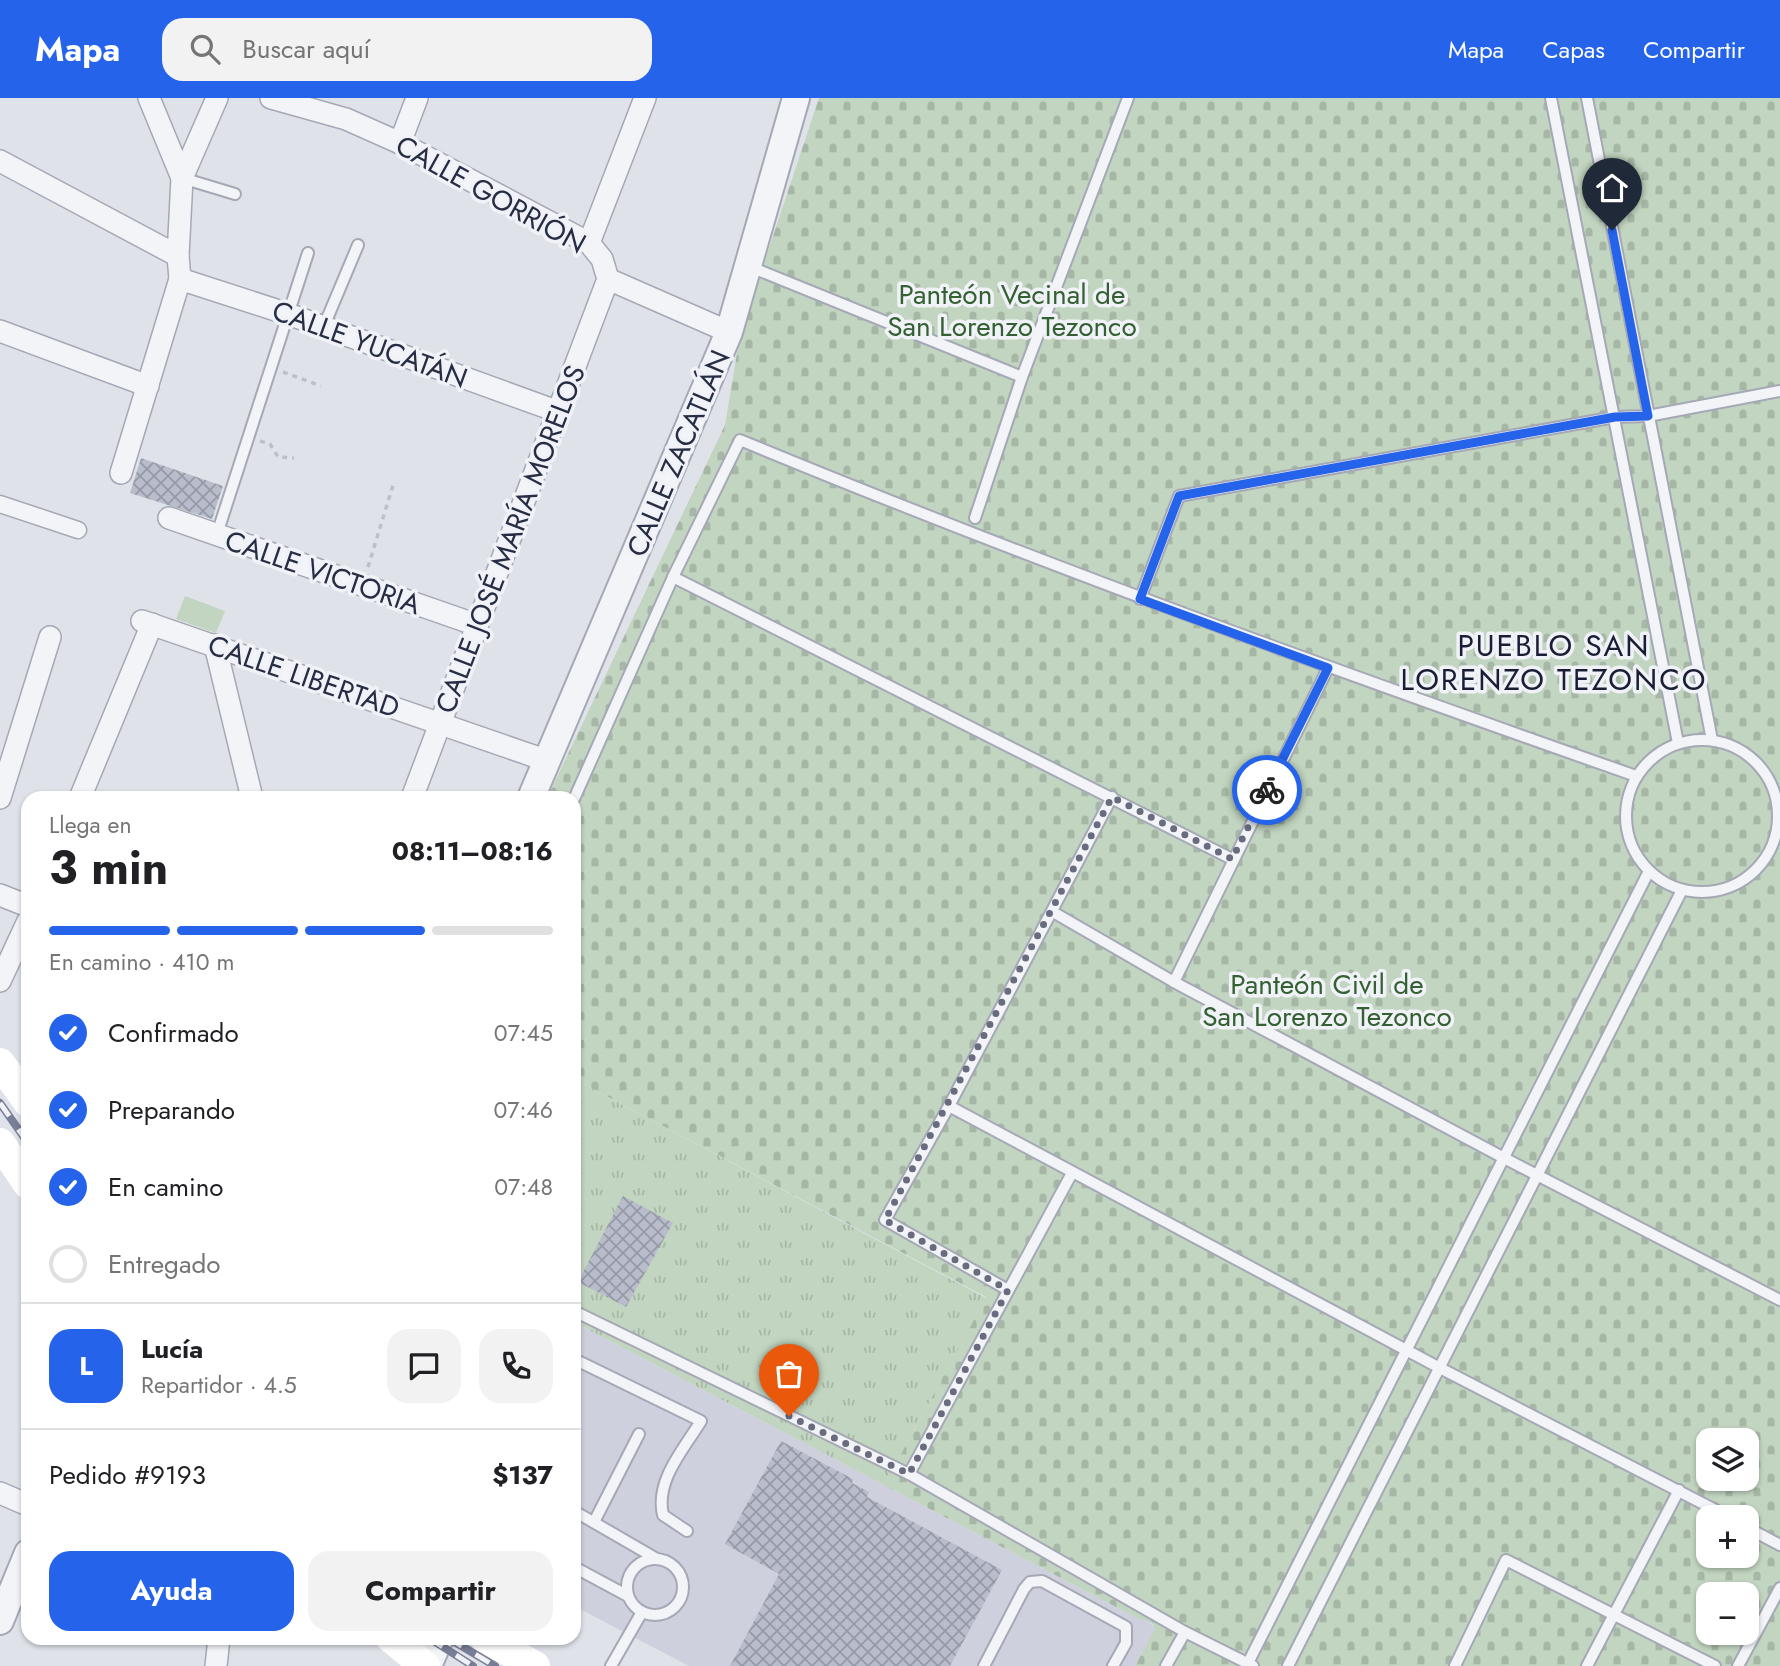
<!DOCTYPE html>
<html lang="es">
<head>
<meta charset="utf-8">
<style>
	body { margin:0; font-family:Jost,sans-serif; background:#f2f2f2; color:#202124; height:100vh; display:flex; flex-direction:column; font-size:26px; white-space:nowrap }
	* { box-sizing:border-box; margin:0 }
	p { font-size:23px; color:#757577 }
	.icon { flex:none; width:38px; height:38px; fill:none; stroke:currentColor; stroke-width:2; stroke-linecap:round; stroke-linejoin:round }
	.map { position:relative; flex:1; overflow:hidden }
	.panel { position:absolute; left:21px; top:693px; width:560px; height:854px; display:flex; flex-direction:column; background:#fff; border-radius:21px; box-shadow:0 2px 5px #0004 }
	.panel>* { flex:none }
	.fabs { position:absolute; left:1696px; top:1330px; display:grid; gap:14px }
	.fabs a { display:grid; place-items:center; width:63px; height:63px; border-radius:14px; background:#fff; box-shadow:0 2px 5px #0004; font-size:35px }
	.pin { position:absolute; display:grid; place-items:center; width:60px; height:60px; color:#fff; margin:-72px -30px; border-radius:50% 50% 50% 0; rotate:-45deg; box-shadow:0 0 7px #0007 }
	.pin .icon { rotate:45deg }
	.courier { position:absolute; display:grid; place-items:center; width:70px; height:70px; margin:-35px; border:5px solid #2563eb; border-radius:50%; background:#fff; color:#222; box-shadow:0 2px 9px #0007 }
	.head em { font-style:normal; font-weight:700 }
	.head div { display:flex; flex-direction:column-reverse }
	.head { display:flex; align-items:center; justify-content:space-between; height:119px; padding:0 28px }
	h1 { font-size:46px; font-weight:700; line-height:52px }
	.bar { display:grid; grid-template-columns:repeat(4,1fr); gap:10px 7px; align-content:center; height:84px; padding:0 28px }
	.bar i { height:9px; border-radius:5px; background:#e0e0e0 }
	.bar .on { background:#2563eb }
	.bar p { grid-column:span 4 }
	.line { display:flex; align-items:center; gap:18px; padding:0 28px; border-top:2px solid #e0e0e0 }
	.line div { flex:1 }
	.round { display:grid; place-items:center; flex:none; width:74px; height:74px; border-radius:21px; background:#f2f2f2 }
	ol { padding:0 28px; list-style:none }
	li { display:flex; align-items:center; gap:21px; height:77px }
	li p { margin-inline-start:auto }
	li .icon { padding:7px; border-radius:50%; background:#2563eb; color:#fff; stroke-width:4 }
	li:last-child { color:#757577 }
	li i { width:38px; height:38px; border:4px solid #e0e0e0; border-radius:50% }
	.primary-button { display:flex; gap:14px; margin-top:auto; padding:14px 28px }
	.primary-button a { flex:1; height:80px; border-radius:21px; background:#2563eb; color:#fff; font-size:28px; font-weight:700; line-height:80px; text-align:center }
	.primary-button a+a { background:#f2f2f2; color:#202124 }
	header { display:flex; align-items:center; gap:42px; box-sizing:border-box; height:98px; padding:0 35px; background:#2563eb; color:#fff }
	header strong { font-size:33px }
	nav { display:flex; gap:38px; margin-inline-start:auto; font-size:24px }
	.search { width:490px; height:63px; background:#f2f2f2; display:flex; align-items:center; gap:18px; box-sizing:border-box; padding:0 24px; border-radius:21px; color:#757577; font-size:26px }
	.map>svg:first-child { display:block }
</style>
</head>
<body>
<header>
<strong>Mapa</strong>
<div class="search"><svg class="icon" aria-label="search" viewBox="0 0 24 24"><circle cx="10" cy="10" r="6"/><path d="M15 15l6 6"/></svg>Buscar aquí</div>
<nav><a>Mapa</a><a>Capas</a><a>Compartir</a></nav>
</header>
<div class="map">
<svg width="1780" height="1568" viewBox="0 0 1780 1568">
	<defs>
		<pattern id="cemetery-stones" width="16" height="16" patternUnits="userSpaceOnUse" patternTransform="scale(1.75)"><rect width="16" height="16" fill="#c2d5c0"/><path d="M2 7V4a2 2 0 0 1 4 0v3zM10 15v-3a2 2 0 0 1 4 0v3z" fill="#a7b7a6"/></pattern>
		<pattern id="park-tufts" width="24" height="20" patternUnits="userSpaceOnUse" patternTransform="scale(1.75)"><rect width="24" height="20" fill="#c2d5c0"/><path d="M3 7l-1-3M5 7V3M7 7l1-3M15 17l-1-3M17 17v-4M19 17l1-3" fill="none" stroke="#a7b7a6"/></pattern>
		<pattern id="building-cross-hatch" width="8" height="8" patternUnits="userSpaceOnUse" patternTransform="scale(1.75)"><rect width="8" height="8" fill="#b9bdcb"/><path d="M0 0l8 8M0 8l8-8" fill="none" stroke="#969aa6"/></pattern>
	</defs>
	<rect width="100%" height="100%" fill="#e0e2ea"/>
	<polygon fill="#ced1dd" points="574,1224 1135,1519 1146,1520 1156,1531 1135,1568 689,1568 574,1508"/>
	<path fill="url(#cemetery-stones)" fill-rule="evenodd" d="M819,0H1780V1568H1135L1155,1531L1152,1525L1135,1519L884,1387L986,1199L574,981V700H547L725,327L740,237ZM1708,1342H1746V1381H1708ZM1708,1419H1746V1458H1708ZM1708,1496H1746V1535H1708Z"/>
	<polygon fill="url(#park-tufts)" points="574,981 986,1200 884,1387 574,1224"/>
	<polygon fill="#c2d5c0" points="185,498 225,513 216,535 176,521"/>
	<g fill="url(#building-cross-hatch)">
		<polygon points="141,360 223,388 212,421 130,395"/>
		<polygon points="623,1098 673,1125 626,1209 578,1184"/>
		<polygon points="781,1343 853,1381 852,1385 869,1394 867,1399 1002,1472 950,1568 730,1568 779,1476 725,1446"/>
	</g>
	<g fill="none" stroke-linecap="round" stroke-linejoin="round">
		<defs>
			<g id="service">
				<polyline points="1551,0 1678,645"/>
				<polyline points="1587,0 1712,642"/>
				<polyline points="182,80 235,96"/>
				<polyline points="748,168 1022,279"/>
				<polyline points="324,228 358,147"/>
				<polyline points="975,420 1022,279 1128,0"/>
				<polyline points="217,436 308,155"/>
				<polyline points="673,479 1232,761"/>
				<polyline points="1140,501 1179,398 1615,319 1648,318 1780,293"/>
				<polyline points="1328,570 1174,884 1504,1060 1780,1202"/>
				<circle cx="1702" cy="718" r="76"/>
				<polyline points="1112,699 949,1008 1438,1269 1729,1419"/>
				<path d="M574,701L673,479L740,342C1035,464 1334,572 1636,678"/>
				<polyline points="1053,814 1174,884"/>
				<polyline points="949,1008 885,1122 1008,1192"/>
				<polyline points="574,1213 909,1376 1185,1534 1253,1568"/>
				<path d="M574,1261L701,1323C683,1352 655,1383 663,1417L687,1433"/>
				<polyline points="909,1376 1072,1075"/>
				<polyline points="574,1413 657,1461"/>
				<polyline points="594,1424 639,1336"/>
				<polyline points="1746,1429 1780,1447"/>
				<circle cx="655" cy="1489" r="28"/>
				<polyline points="574,1469 628,1498"/>
				<polyline points="1248,1565 1649,773"/>
				<polyline points="611,1568 642,1514"/>
				<polyline points="984,1568 1024,1491 1030,1484 1042,1483 1126,1529 1126,1545 1113,1568"/>
				<polyline points="1166,1568 1185,1534"/>
				<polyline points="1288,1568 1682,792"/>
				<polyline points="1455,1568 1506,1462 1715,1568"/>
				<polyline points="1587,1568 1679,1392"/>
				<polyline points="1738,1568 1780,1490"/>
			</g>
			<polyline id="pedestrian" points="0,406 78,432"/>
			<g id="minor">
				<polyline points="271,0 346,21 400,45 589,145 602,161 608,181 729,234"/>
				<polyline points="400,45 417,0"/>
				<polyline points="0,63 178,158"/>
				<polyline points="182,80 217,0"/>
				<polyline points="589,145 645,0"/>
				<polyline points="180,181 288,216 559,314"/>
				<polyline points="0,233 148,288"/>
				<polyline points="121,375 180,181 178,158 182,80 149,0"/>
				<polyline points="169,420 477,527"/>
				<polyline points="142,523 545,662"/>
				<polyline points="215,547 252,700"/>
				<polyline points="0,700 50,539"/>
				<polyline points="80,700 152,526"/>
				<polyline points="412,700 608,181"/>
				<polyline points="0,797 28,808"/>
				<polyline points="0,883 28,823"/>
				<polyline points="0,1395 28,1407"/>
				<polyline points="216,1568 219,1540"/>
			</g>
			<g id="tertiary">
				<polyline points="531,700 729,234 796,0"/>
				<polyline points="0,1523 28,1455"/>
				<polyline points="428,1568 440,1540"/>
			</g>
		</defs>
		<use href="#service" stroke="#a5a8b5" stroke-width="14"/>
		<use href="#pedestrian" stroke="#a5a8b5" stroke-width="19"/>
		<use href="#minor" stroke="#a5a8b5" stroke-width="24"/>
		<use href="#tertiary" stroke="#a5a8b5" stroke-width="30"/>
		<g stroke="#bec0c9" stroke-width="3.5" stroke-dasharray="5 5" stroke-linecap="butt">
			<polyline points="283,274 321,288"/>
			<polyline points="260,343 270,346 278,359 294,360"/>
			<polyline points="368,469 393,387"/>
		</g>
		<use href="#service" stroke="#f3f4f8" stroke-width="10"/>
		<use href="#pedestrian" stroke="#f3f4f8" stroke-width="16"/>
		<use href="#minor" stroke="#f3f4f8" stroke-width="21"/>
		<use href="#tertiary" stroke="#f3f4f8" stroke-width="26"/>
		<g stroke="#fff" stroke-width="30">
			<polyline points="0,965 28,1004"/>
			<polyline points="0,1045 28,1086"/>
			<polyline points="391,1540 425,1568"/>
			<polyline points="485,1540 535,1568"/>
		</g>
		<defs>
			<g id="rail">
				<polyline points="0,1005 28,1045"/>
				<polyline points="429,1540 473,1568"/>
				<polyline points="448,1540 495,1568"/>
			</g>
		</defs>
		<use href="#rail" stroke="#787e96" stroke-width="8"/>
		<use href="#rail" stroke="#f0f2f8" stroke-width="5" stroke-dasharray="16" stroke-linecap="butt"/>
	</g>
	<g fill="none" stroke-linecap="round" stroke-linejoin="round">
		<polyline stroke="#686c7e" stroke-width="7" stroke-dasharray="0 12.6" points="789,1318 909,1376 1008,1192 885,1122 1112,699 1232,761 1267,692"/>
		<polyline stroke="#2563eb" stroke-width="9" points="1267,692 1328,570 1140,501 1179,398 1615,319 1648,318 1612,132"/>
	</g>
	<g text-anchor="middle" stroke-width="7" stroke-linejoin="round" paint-order="stroke">
		<g font-size="28" fill="#272d44" stroke="#f0f2f8">
			<text transform="translate(491 96) rotate(29)" y="10">CALLE GORRIÓN</text>
			<text transform="translate(370 246) rotate(20)" y="10">CALLE YUCATÁN</text>
			<text transform="translate(678 355) rotate(-67)" y="10">CALLE ZACATLÁN</text>
			<text transform="translate(510 441) rotate(-69)" y="10">CALLE JOSÉ MARÍA MORELOS</text>
			<text transform="translate(323 474) rotate(19)" y="10">CALLE VICTORIA</text>
			<text transform="translate(304 578) rotate(19)" y="10">CALLE LIBERTAD</text>
		</g>
		<g font-size="28" fill="#346132" stroke="#f0f2f8">
			<text x="1012" y="206">Panteón Vecinal de<tspan x="1012" dy="32">San Lorenzo Tezonco</tspan></text>
			<text x="1327" y="896">Panteón Civil de<tspan x="1327" dy="32">San Lorenzo Tezonco</tspan></text>
		</g>
		<g font-size="30" letter-spacing="2" fill="#191e34" stroke="#f0f2f8">
			<text x="1554" y="558">PUEBLO SAN<tspan x="1554" dy="34">LORENZO TEZONCO</tspan></text>
		</g>
	</g>
</svg>
<div class="fabs">
<a><svg class="icon" aria-label="layers" viewBox="0 0 24 24"><path d="M12 4l9 5-9 5-9-5zM3 14l9 5 9-5"/></svg></a>
<a>+</a>
<a>−</a>
</div>
<div class="pin" style="left:789px;top:1318px;background:#ea580c"><svg class="icon" aria-label="bag" viewBox="0 0 24 24"><path d="M5 8h14l-1 12H6zM9 8a3 3 0 0 1 6 0"/></svg></div>
<div class="pin" style="left:1612px;top:132px;background:#1f2937"><svg class="icon" aria-label="home" viewBox="0 0 24 24"><path d="M3 11l9-7 9 7M6 9v11h12V9"/></svg></div>
<div class="courier" style="left:1267px;top:692px"><svg class="icon" aria-label="bike" viewBox="0 0 24 24"><circle cx="6" cy="16" r="4"/><circle cx="18" cy="16" r="4"/><path d="M6 16l4-8h5l3 8M10 8l3 8H6M13 5h3"/></svg></div>
<section class="panel">
<div class="head"><div><h1>3 min</h1><p>Llega en</p></div><em>08:11–08:16</em></div>
<div class="bar"><i class="on"></i><i class="on"></i><i class="on"></i><i></i><p>En camino · 410 m</p></div>
<ol>
<li><svg class="icon" aria-label="check" viewBox="0 0 24 24"><path d="M5 12l5 5 9-10"/></svg>Confirmado<p>07:45</p></li>
<li><svg class="icon" aria-label="check" viewBox="0 0 24 24"><path d="M5 12l5 5 9-10"/></svg>Preparando<p>07:46</p></li>
<li><svg class="icon" aria-label="check" viewBox="0 0 24 24"><path d="M5 12l5 5 9-10"/></svg>En camino<p>07:48</p></li>
<li><i></i>Entregado</li>
</ol>
<div class="line" style="height:126px"><b class="round" style="background:#2563eb;color:#fff">L</b><div><b>Lucía</b><p>Repartidor · 4.5</p></div><a class="round"><svg class="icon" aria-label="chat" viewBox="0 0 24 24"><path d="M4 5h16v11H9l-5 4z"/></svg></a><a class="round"><svg class="icon" aria-label="phone" viewBox="0 0 24 24"><path d="M5 4h4l2 5-3 2q2 4 5 5l2-3 5 2v4C11 20 4 13 5 4z"/></svg></a></div>
<div class="line" style="height:91px"><div>Pedido #9193</div><b>$137</b></div>
<div class="primary-button"><a>Ayuda</a><a>Compartir</a></div>
</section>
</div>
</body>
</html>
